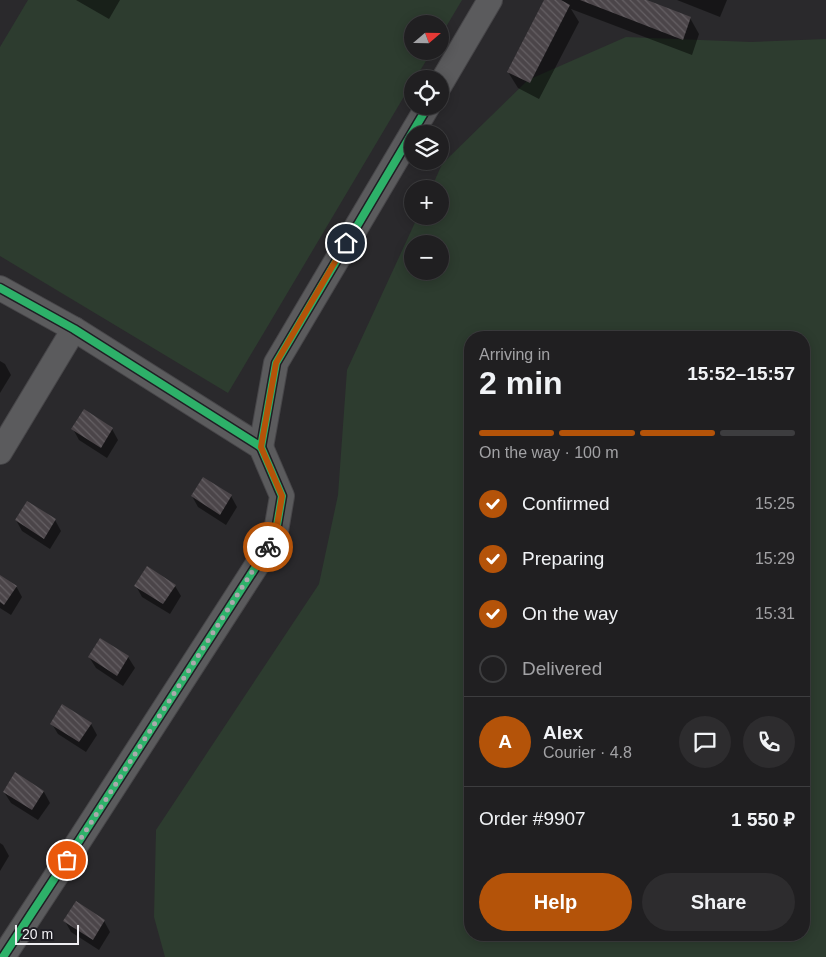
<!DOCTYPE html>
<html lang="en">
<head>
<meta charset="utf-8">
<style>
	body { margin:0; font-family:Helvetica,sans-serif; background:#2d2c2e; color:#f1f3f6; height:100vh; display:flex; flex-direction:column; font-size:19px; white-space:nowrap }
	* { box-sizing:border-box; margin:0 }
	p { font-size:16px; color:#a2a2a5 }
	.icon { flex:none; width:28px; height:28px; fill:none; stroke:currentColor; stroke-width:2; stroke-linecap:round; stroke-linejoin:round }
	.map { position:relative; flex:1; overflow:hidden }
	.sheet { position:absolute; left:464px; top:331px; width:346px; height:610px; display:flex; flex-direction:column; background:#201f21; border-radius:20px; box-shadow:0 2px 12px #0003,0 0 0 1px #3d3d3f }
	.sheet>* { flex:none }
	.needle { width:32px; rotate:70deg }
	.controls { position:absolute; left:404px; top:15px; display:grid; gap:10px }
	.controls a { display:grid; place-items:center; width:45px; height:45px; border-radius:50%; background:#201f21; box-shadow:0 2px 12px #0003,0 0 0 1px #3d3d3f; font-size:25px }
	.scale { position:absolute; left:15px; bottom:12px; width:64px; box-sizing:border-box; padding-left:5px; border:2px solid #efeef2; border-top:0; font-size:14px; line-height:18px; white-space:nowrap; color:#efeef2; -webkit-text-stroke:4px #1f1e24; paint-order:stroke }
	.pin { position:absolute; display:grid; place-items:center; width:42px; height:42px; color:#fff; margin:-21px; border:2px solid #fff; border-radius:50%; box-shadow:0 1px 5px #0007 }
	.courier { position:absolute; display:grid; place-items:center; width:50px; height:50px; margin:-25px; border:4px solid #b45309; border-radius:50%; background:#fff; color:#222; box-shadow:0 1px 6px #0007 }
	.summary em { font-style:normal; font-weight:800 }
	.summary div { display:flex; flex-direction:column-reverse }
	.summary { display:flex; align-items:center; justify-content:space-between; height:85px; padding:0 15px }
	h1 { font-size:32px; font-weight:800; line-height:38px }
	.bar { display:grid; grid-template-columns:repeat(4,1fr); gap:8px 5px; align-content:center; height:60px; padding:0 15px }
	.bar i { height:6px; border-radius:4px; background:#3d3d3f }
	.bar .active { background:#b45309 }
	.bar p { grid-column:span 4 }
	.line { display:flex; align-items:center; gap:12px; padding:0 15px; border-top:1px solid #3d3d3f }
	.line div { flex:1 }
	.round { display:grid; place-items:center; flex:none; width:52px; height:52px; border-radius:26px; background:#2d2c2e }
	ol { padding:0 15px; list-style:none }
	li { display:flex; align-items:center; gap:15px; height:55px }
	li p { margin-inline-start:auto }
	li .icon { padding:5px; border-radius:50%; background:#b45309; color:#fff; stroke-width:4 }
	li:last-child { color:#a2a2a5 }
	li i { width:28px; height:28px; border:2px solid #3d3d3f; border-radius:50% }
	.primary-button { display:flex; gap:10px; margin-top:auto; padding:10px 15px }
	.primary-button a { flex:1; height:58px; border-radius:30px; background:#b45309; color:#fff; font-size:20px; font-weight:800; line-height:58px; text-align:center }
	.primary-button a+a { background:#2d2c2e; color:#f1f3f6 }
	.map>svg:first-child { display:block }
</style>
</head>
<body>
<div class="map">
<svg width="826" height="957" viewBox="0 0 826 957">
	<defs>
		<pattern id="building-back-hatch" width="6" height="6" patternUnits="userSpaceOnUse" patternTransform="scale(1.25)"><rect width="6" height="6" fill="#4b4549"/><path d="M-1 5l2 2M0 0l6 6M5-1l2 2" fill="none" stroke="#656064"/></pattern>
	</defs>
	<rect width="100%" height="100%" fill="#2a292c"/>
	<g fill="#2d3c2f" fill-rule="evenodd">
		<polygon points="28,0 462,0 440,37 440,24 412,24 412,51 432,51 415,79 412,79 412,83 228,393 0,256 0,47"/>
		<path d="M626,37L751,42L826,39V957H165L154,917L156,830L319,584L338,495L347,370L418,216H440V189H431L442,164L528,80ZM412,244H440V271H412ZM470,338H804V935H470Z"/>
	</g>
	<g fill="#0007">
		<polygon points="76,0 120,0 109,19"/>
		<polygon points="545,0 643,0 690,18 699,34 692,55 571,9 579,22 539,99 518,88 508,72"/>
		<polygon points="677,0 727,0 720,17"/>
		<polygon points="0,361 5,364 11,375 0,393"/>
		<polygon points="73,429 112,429 118,440 107,458 79,440"/>
		<polygon points="192,496 231,496 237,507 226,525 198,507"/>
		<polygon points="16,520 55,520 61,531 50,549 22,531"/>
		<polygon points="0,576 16,586 22,597 11,615 0,608"/>
		<polygon points="136,586 175,586 181,596 170,614 142,597"/>
		<polygon points="101,639 128,657 135,668 123,686 96,668 89,657"/>
		<polygon points="52,724 91,724 97,735 86,752 58,734"/>
		<polygon points="16,774 44,792 50,803 38,820 11,803 4,792"/>
		<polygon points="0,843 3,845 9,856 0,871"/>
		<polygon points="65,921 104,921 110,932 99,950 71,932"/>
	</g>
	<g fill="url(#building-back-hatch)">
		<polygon points="544,0 561,0 570,5 530,83 507,72"/>
		<polygon points="580,0 647,0 691,17 683,40"/>
		<polygon points="84,409 113,428 101,448 71,429"/>
		<polygon points="203,477 232,495 220,515 191,496"/>
		<polygon points="27,501 56,519 44,539 15,520"/>
		<polygon points="147,566 176,585 163,604 134,586"/>
		<polygon points="0,575 17,586 4,605 0,602"/>
		<polygon points="100,638 129,656 117,676 88,657"/>
		<polygon points="62,704 92,723 79,742 50,724"/>
		<polygon points="15,772 44,791 32,810 3,792"/>
		<polygon points="76,901 105,920 93,940 63,921"/>
	</g>
	<g fill="none" stroke-linecap="round" stroke-linejoin="round">
		<defs>
			<g id="street">
				<polyline points="440,85 490,0"/>
				<polyline points="0,288 74,329 261,447 282,496 275,537 77,844 3,957"/>
				<polyline points="261,447 276,363 428,106"/>
				<polyline points="0,452 74,329"/>
			</g>
		</defs>
		<use href="#street" stroke="#474649" stroke-width="26"/>
		<use href="#street" stroke="#5b5b5d" stroke-width="24"/>
		<defs>
			<g id="cycleway">
				<polyline points="0,288 74,329 261,447 282,496 275,537 77,844 3,957"/>
				<polyline points="261,447 276,363 428,106"/>
			</g>
		</defs>
		<use href="#cycleway" stroke="#1f1e24" stroke-width="11"/>
		<use href="#cycleway" stroke="#2db169" stroke-width="8"/>
	</g>
	<g fill="none" stroke-linecap="round" stroke-linejoin="round">
		<polyline stroke="#aaa9ad" stroke-width="5" stroke-dasharray="0 9" points="67,860 268,547"/>
		<polyline stroke="#b45309" stroke-width="6" points="268,547 275,537 282,496 261,447 276,363 346,243"/>
	</g>
</svg>
<div class="controls">
<a><svg class="needle" viewBox="-14 -14 28 28"><path d="M0-13l5 13h-10z" fill="#e53935"/><path d="M0 13l5-13h-10z" fill="#a2a2a5"/></svg></a>
<a><svg class="icon" aria-label="locate" viewBox="0 0 24 24"><circle cx="12" cy="12" r="6"/><path d="M12 2v4M12 18v4M2 12h4M18 12h4"/></svg></a>
<a><svg class="icon" aria-label="layers" viewBox="0 0 24 24"><path d="M12 4l9 5-9 5-9-5zM3 14l9 5 9-5"/></svg></a>
<a>+</a>
<a>−</a>
</div>
<div class="scale">20 m</div>
<div class="pin" style="left:67px;top:860px;background:#ea580c"><svg class="icon" aria-label="bag" viewBox="0 0 24 24"><path d="M5 8h14l-1 12H6zM9 8a3 3 0 0 1 6 0"/></svg></div>
<div class="pin" style="left:346px;top:243px;background:#1f2937"><svg class="icon" aria-label="home" viewBox="0 0 24 24"><path d="M3 11l9-7 9 7M6 9v11h12V9"/></svg></div>
<div class="courier" style="left:268px;top:547px"><svg class="icon" aria-label="bike" viewBox="0 0 24 24"><circle cx="6" cy="16" r="4"/><circle cx="18" cy="16" r="4"/><path d="M6 16l4-8h5l3 8M10 8l3 8H6M13 5h3"/></svg></div>
<section class="sheet">
<div class="summary"><div><h1>2 min</h1><p>Arriving in</p></div><em>15:52–15:57</em></div>
<div class="bar"><i class="active"></i><i class="active"></i><i class="active"></i><i></i><p>On the way · 100 m</p></div>
<ol>
<li><svg class="icon" aria-label="check" viewBox="0 0 24 24"><path d="M5 12l5 5 9-10"/></svg>Confirmed<p>15:25</p></li>
<li><svg class="icon" aria-label="check" viewBox="0 0 24 24"><path d="M5 12l5 5 9-10"/></svg>Preparing<p>15:29</p></li>
<li><svg class="icon" aria-label="check" viewBox="0 0 24 24"><path d="M5 12l5 5 9-10"/></svg>On the way<p>15:31</p></li>
<li><i></i>Delivered</li>
</ol>
<div class="line" style="height:90px"><b class="round" style="background:#b45309;color:#fff">A</b><div><b>Alex</b><p>Courier · 4.8</p></div><a class="round"><svg class="icon" aria-label="chat" viewBox="0 0 24 24"><path d="M4 5h16v11H9l-5 4z"/></svg></a><a class="round"><svg class="icon" aria-label="phone" viewBox="0 0 24 24"><path d="M5 4h4l2 5-3 2q2 4 5 5l2-3 5 2v4C11 20 4 13 5 4z"/></svg></a></div>
<div class="line" style="height:65px"><div>Order #9907</div><b>1 550 ₽</b></div>
<div class="primary-button"><a>Help</a><a>Share</a></div>
</section>
</div>
</body>
</html>
